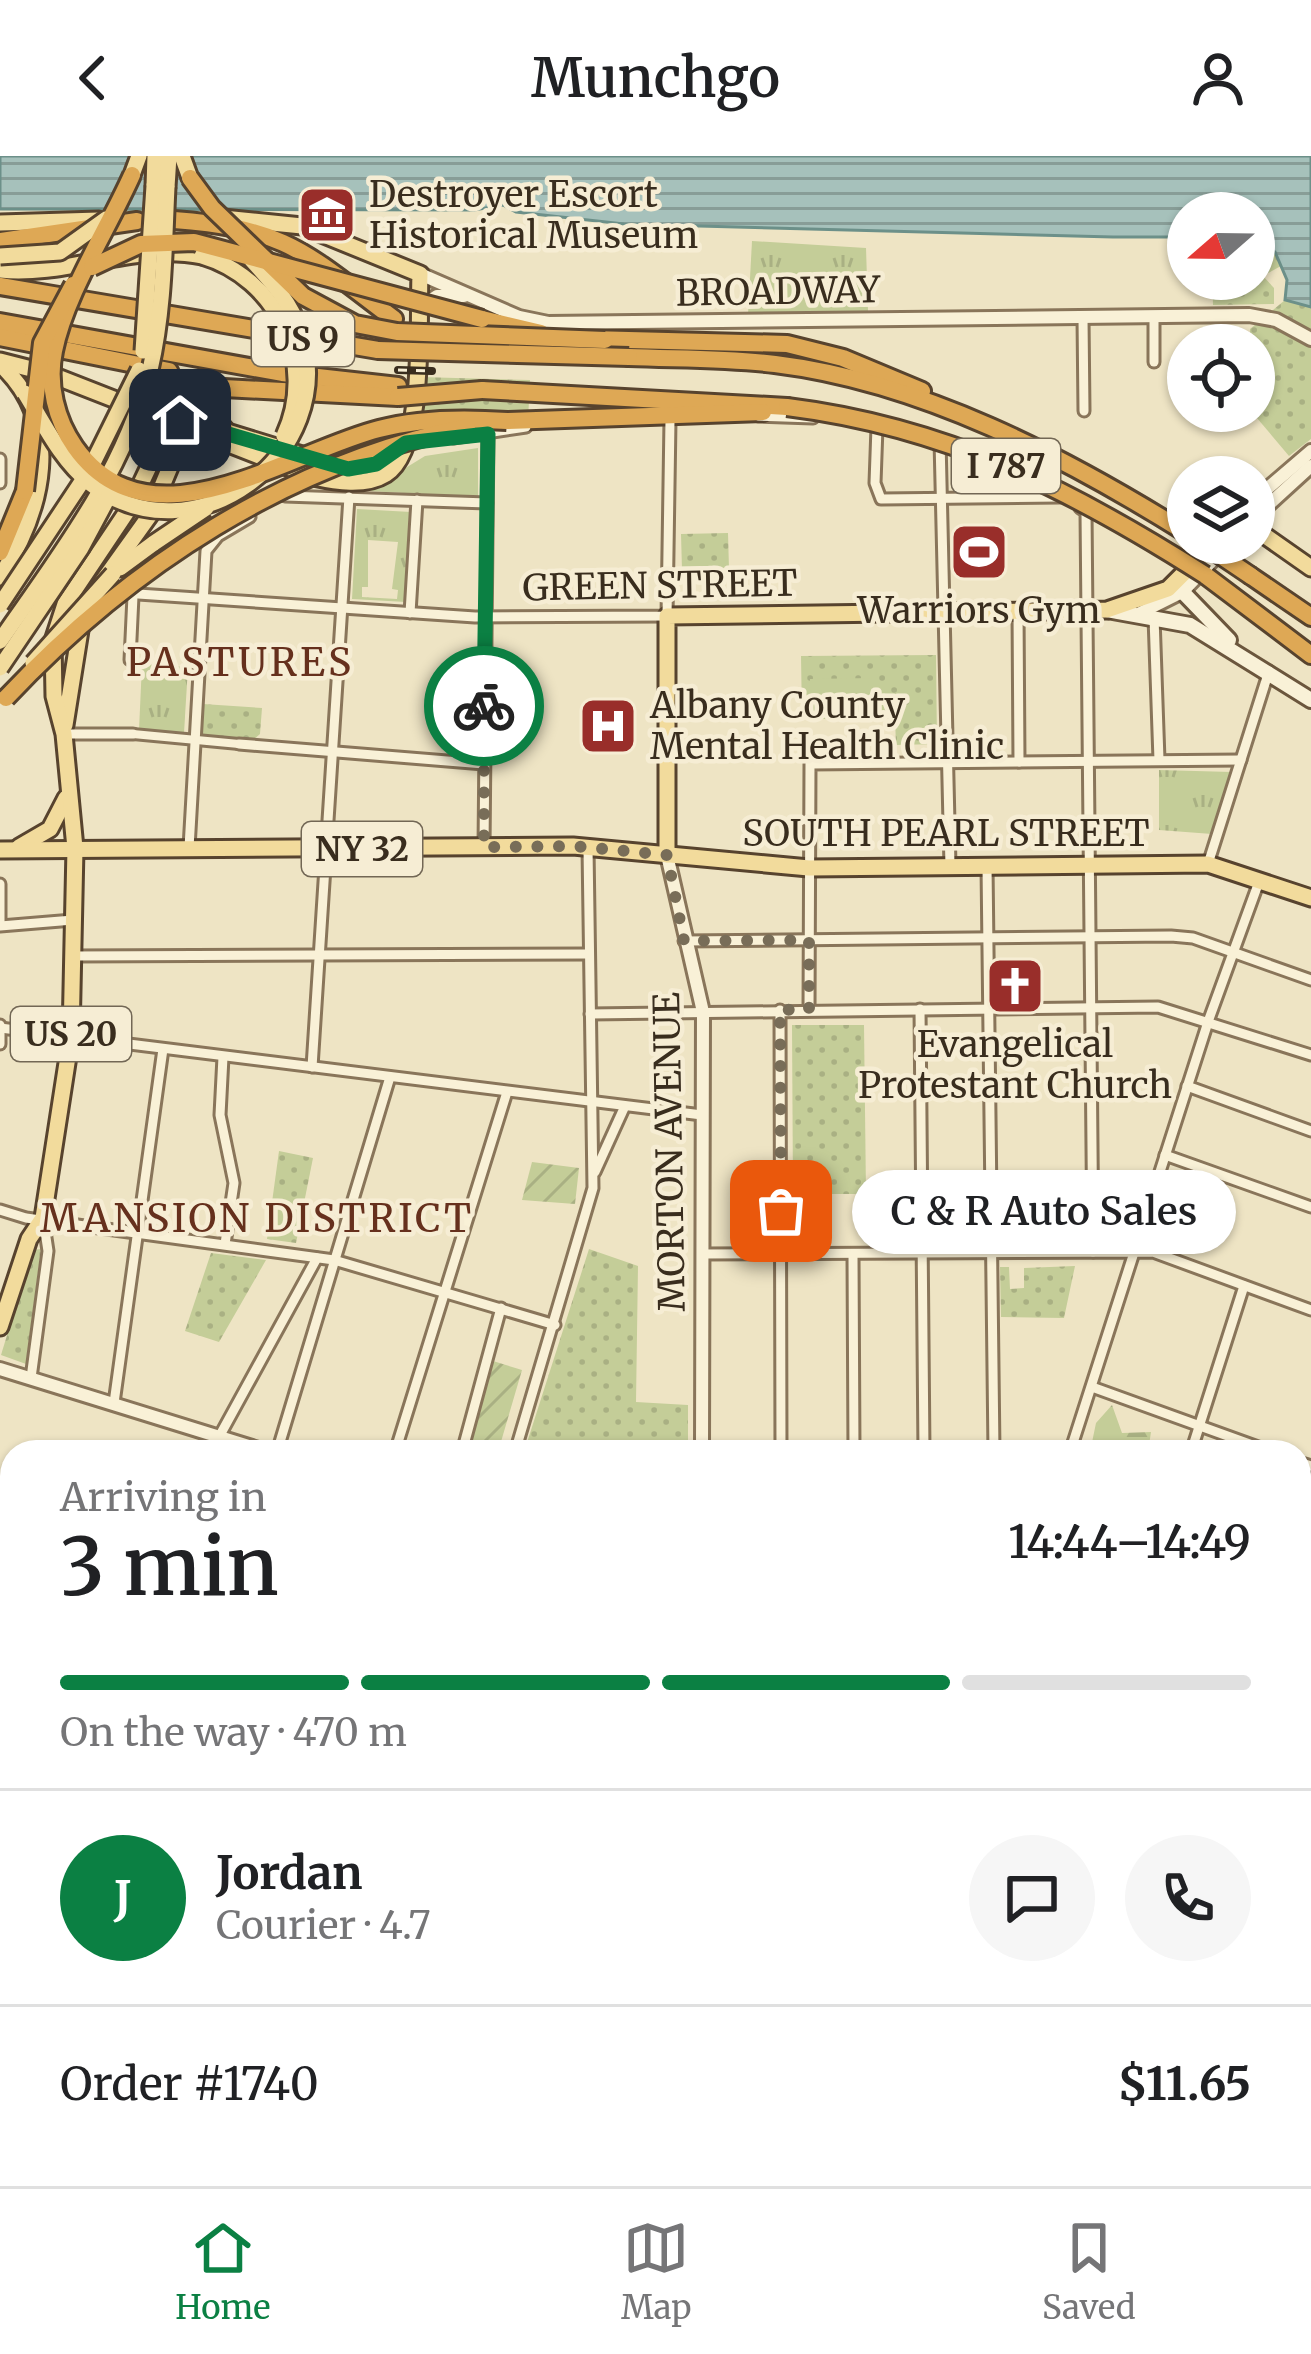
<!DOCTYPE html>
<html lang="en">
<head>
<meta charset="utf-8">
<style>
	body { margin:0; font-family:Merriweather,serif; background:#f6f6f6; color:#202124; height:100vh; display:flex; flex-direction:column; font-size:45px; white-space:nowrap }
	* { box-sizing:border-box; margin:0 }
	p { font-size:39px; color:#757577 }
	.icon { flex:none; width:66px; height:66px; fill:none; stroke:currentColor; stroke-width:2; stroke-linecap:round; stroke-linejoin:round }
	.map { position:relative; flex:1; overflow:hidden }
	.side { position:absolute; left:0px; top:1284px; width:1311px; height:747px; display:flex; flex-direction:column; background:#fff; border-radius:36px 36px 0 0; box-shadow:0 3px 9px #0004 }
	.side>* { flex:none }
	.needle { width:78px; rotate:250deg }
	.controls { position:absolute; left:1167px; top:36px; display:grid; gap:24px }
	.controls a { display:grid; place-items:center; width:108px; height:108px; border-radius:50%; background:#fff; box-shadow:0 3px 9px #0004; font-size:60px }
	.pin { position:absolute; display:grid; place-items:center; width:102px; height:102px; color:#fff; margin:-51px; border-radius:24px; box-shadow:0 6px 18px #0006 }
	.courier { position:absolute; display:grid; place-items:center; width:120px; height:120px; margin:-60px; border:9px solid #0b8043; border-radius:50%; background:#fff; color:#222; box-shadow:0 3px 15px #0007 }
	.bubble { position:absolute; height:84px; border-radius:42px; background:#fff; box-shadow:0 3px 9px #0004; font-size:39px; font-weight:600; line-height:84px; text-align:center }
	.head em { font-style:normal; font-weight:600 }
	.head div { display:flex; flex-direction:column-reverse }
	.head { display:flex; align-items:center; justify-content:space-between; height:204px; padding:0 60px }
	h1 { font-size:78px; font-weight:600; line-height:90px }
	.bar { display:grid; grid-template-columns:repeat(4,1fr); gap:18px 12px; align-content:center; height:144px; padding:0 60px }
	.bar i { height:15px; border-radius:9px; background:#e0e0e0 }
	.bar .selected { background:#0b8043 }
	.bar p { grid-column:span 4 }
	.line { display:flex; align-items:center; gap:30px; padding:0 60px; border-top:3px solid #e0e0e0 }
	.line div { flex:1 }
	.round { display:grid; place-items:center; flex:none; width:126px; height:126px; border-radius:63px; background:#f6f6f6 }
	header { display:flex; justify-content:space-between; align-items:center; height:156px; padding:0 60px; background:#fff; font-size:54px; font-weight:600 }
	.tabs { display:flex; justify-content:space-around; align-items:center; height:168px; border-top:3px solid #e0e0e0; background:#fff; font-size:33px; color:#757577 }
	.tabs a { display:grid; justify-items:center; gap:6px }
	.tabs .selected { color:#0b8043 }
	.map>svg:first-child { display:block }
</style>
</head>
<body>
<header><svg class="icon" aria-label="back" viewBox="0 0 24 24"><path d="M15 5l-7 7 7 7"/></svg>Munchgo<svg class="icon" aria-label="person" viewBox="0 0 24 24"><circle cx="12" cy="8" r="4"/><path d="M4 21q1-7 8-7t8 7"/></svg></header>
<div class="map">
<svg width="1311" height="2030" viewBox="0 0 1311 2030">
	<defs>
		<pattern id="grass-tufts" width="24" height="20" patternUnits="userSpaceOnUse" patternTransform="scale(3)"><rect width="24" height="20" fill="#c4cd98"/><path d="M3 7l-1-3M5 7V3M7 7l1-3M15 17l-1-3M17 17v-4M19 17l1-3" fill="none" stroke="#a9b083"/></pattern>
		<pattern id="forest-firs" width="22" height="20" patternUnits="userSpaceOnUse" patternTransform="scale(3)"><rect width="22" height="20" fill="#c4cd98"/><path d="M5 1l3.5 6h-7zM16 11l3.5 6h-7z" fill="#a9b083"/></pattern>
		<pattern id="park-dots" width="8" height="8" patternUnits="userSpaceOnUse" patternTransform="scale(3)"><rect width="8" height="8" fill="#c4cd98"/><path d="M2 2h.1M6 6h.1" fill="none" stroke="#a9b083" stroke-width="1.8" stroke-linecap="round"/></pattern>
		<pattern id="garden-furrows" width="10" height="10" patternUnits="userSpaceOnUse" patternTransform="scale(3)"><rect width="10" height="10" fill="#c4cd98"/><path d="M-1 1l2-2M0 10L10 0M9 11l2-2" fill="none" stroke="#a9b083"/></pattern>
		<pattern id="water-rules" width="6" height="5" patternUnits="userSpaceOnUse" patternTransform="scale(3)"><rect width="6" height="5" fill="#a6c1bb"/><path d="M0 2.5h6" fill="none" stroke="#889d97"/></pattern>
	</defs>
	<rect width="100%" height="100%" fill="#eee4c4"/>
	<g fill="url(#grass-tufts)" fill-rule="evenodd">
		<polygon points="752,85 866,92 868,155 748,159"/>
		<polygon points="478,292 478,341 368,335 425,300"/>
		<path d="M357,353L411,356L406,446L352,443ZM368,384L398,386L392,433L398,434L397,443L362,441V431H368Z"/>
		<polygon points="142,508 188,511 184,577 139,574"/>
		<polygon points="1159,614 1232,616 1212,678 1159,674"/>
	</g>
	<polygon fill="url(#forest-firs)" points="1112,1249 1122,1277 1151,1276 1148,1296 1090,1296 1096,1267"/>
	<g fill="url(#park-dots)">
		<polygon points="1275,95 1281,110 1263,120 1274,132 1274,148 1213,149 1212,123 1254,123 1254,97"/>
		<polygon points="1285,144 1311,151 1311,283 1289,300 1251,255 1250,173"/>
		<polygon points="420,221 530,224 528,265 418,281"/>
		<polygon points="728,377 729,413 682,414 681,378"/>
		<polygon points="936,499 937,588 896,589 895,562 802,563 801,500"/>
		<polygon points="203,548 262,552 260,578 253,584 201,580"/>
		<polygon points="792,869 864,869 866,1038 793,1038"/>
		<polygon points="279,995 313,1002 296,1087 267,1083"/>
		<polygon points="41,1093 26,1208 1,1199 33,1094"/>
		<polygon points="589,1093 638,1110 636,1246 688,1249 688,1296 524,1296"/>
		<polygon points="211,1097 266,1104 219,1186 185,1175"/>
		<polygon points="1075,1110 1064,1162 1001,1161 1000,1111 1009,1111 1010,1133 1024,1132 1024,1112"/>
		<polygon points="186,2019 694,2019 694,2030 183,2030"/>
	</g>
	<g fill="url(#garden-furrows)">
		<polygon points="532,1006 579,1012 575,1048 522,1044"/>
		<polygon points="1156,1049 1191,1062 1178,1098 1143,1086"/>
		<polygon points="493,1205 522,1214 498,1296 467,1296"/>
	</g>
	<polygon fill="#c4cd98" points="872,522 872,562 809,563 810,523"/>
	<polygon fill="url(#water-rules)" stroke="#6c9089" stroke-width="3" points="0,0 1311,0 1311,151 1285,144 1287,124 1275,96 1254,88 1254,57 1188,57 1188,81 1113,81 624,68 516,56 503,49 474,54 0,53"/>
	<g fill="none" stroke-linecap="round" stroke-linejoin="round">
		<defs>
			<polyline id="pedestrian" points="133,578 239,588"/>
			<g id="minor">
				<polyline points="1083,162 1084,255"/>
				<polyline points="1154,206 1154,161"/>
				<polyline points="758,260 813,262"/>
				<polyline points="877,271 875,327 881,343 1060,341"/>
				<polyline points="453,282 526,271"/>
				<polyline points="940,284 950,710"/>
				<polyline points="0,303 0,327"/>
				<polyline points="285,340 487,347"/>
				<polyline points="1080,352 1086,356 1093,1096"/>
				<polyline points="94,435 475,461 667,460 670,264"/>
				<polyline points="1018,454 1019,606"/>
				<polyline points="410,457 417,344"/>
				<polyline points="1154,461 1159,604"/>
				<polyline points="130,504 133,440"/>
				<polyline points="64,578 133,578"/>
				<polyline points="239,588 484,608"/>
				<polyline points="484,691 488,277"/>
				<polyline points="189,692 206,395 218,380 250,361"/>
				<polyline points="1208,708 1269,515"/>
				<polyline points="987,710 994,1296"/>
				<polyline points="0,728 0,766"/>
				<polyline points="0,770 73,764"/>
				<polyline points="684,785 1171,780 1193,782 1311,824"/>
				<polyline points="73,800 589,798"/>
				<polyline points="809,853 810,608 1241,604"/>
				<polyline points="920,853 924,1296"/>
				<polyline points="780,854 781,1296"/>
				<polyline points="590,858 1158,851 1311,899"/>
				<polyline points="0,869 0,888"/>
				<polyline points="0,872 702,959"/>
				<polyline points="223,901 220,959 234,1027 225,1088"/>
				<polyline points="312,911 349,341"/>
				<polyline points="1187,930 1311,975"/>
				<polyline points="1165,999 1311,1051"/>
				<polyline points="595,1016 625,950"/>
				<polyline points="0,1054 26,1062 334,1104 555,1169"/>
				<polyline points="702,1098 1153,1096 1311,1154"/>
				<polyline points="853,1099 854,1296"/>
				<polyline points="31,1222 48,1095 43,1062"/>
				<polyline points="1092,1231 1272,1296"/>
				<polyline points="114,1247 163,893"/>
				<polyline points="219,1281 317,1102"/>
				<polyline points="277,1296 390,921"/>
				<polyline points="395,1296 507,936"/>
				<polyline points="462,1296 501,1152"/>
				<polyline points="515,1296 593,1032 588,692"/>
				<polyline points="1070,1296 1209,863 1260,723"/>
				<polyline points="1191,1296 1244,1130"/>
				<polyline points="1299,1306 1311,1310"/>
				<polyline points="1299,1557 1311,1555"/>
				<polyline points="0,1608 12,1612"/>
				<polyline points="1299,1648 1311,1647"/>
				<polyline points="1299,1748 1311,1746"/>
				<polyline points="1299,1919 1311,1910"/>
				<polyline points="0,1931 12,1895"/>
				<polyline points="1299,1937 1311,1962"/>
				<polyline points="49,2030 52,2019"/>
				<polyline points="169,2030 172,2019"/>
				<polyline points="784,2030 784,2019"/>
				<polyline points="1299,2030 1311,2024"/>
			</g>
			<g id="tertiary">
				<polyline points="420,118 519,161 548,167 1249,159 1276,164 1311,183"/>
				<polyline points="422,150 437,140 464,140"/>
				<polyline points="1254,344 1311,295"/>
				<polyline points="1254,362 1311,310"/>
				<polyline points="1140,457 1182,436 1229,387"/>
				<polyline points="667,699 703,856 702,1296"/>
				<polyline points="0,1213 268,1296"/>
				<polyline points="0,1805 12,1809"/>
				<polyline points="704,2019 705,2030"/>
			</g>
			<g id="secondary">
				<polyline points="1174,427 1229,484"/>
				<polyline points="1107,454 1190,469 1311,544"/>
			</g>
			<g id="primary">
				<polyline points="182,0 190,22"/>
				<polyline points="132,19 139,0"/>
				<polyline points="154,30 155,0"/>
				<polyline points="167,31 169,0"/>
				<polyline points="0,67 99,64"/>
				<path d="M0,114C67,121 135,86 202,100"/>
				<path d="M0,205L47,217L313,321C336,326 365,331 386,318C426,293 418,163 420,118L302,70L213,61"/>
				<path d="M0,208C65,268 43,354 0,421"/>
				<polyline points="185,263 348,313 376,308 404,289"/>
				<polyline points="1254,372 1311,412"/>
				<polyline points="120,412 154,387"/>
				<polyline points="102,426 150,359 190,263"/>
				<polyline points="65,569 81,468"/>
				<polyline points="19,691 50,673 66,642"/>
				<polyline points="0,694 573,690 809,712 1208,708 1311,742"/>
				<polyline points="667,699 667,460 1107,454 1168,433 1214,387"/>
				<polyline points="0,1171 29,1083 43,1062 71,881 75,692 64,578 54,540 53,485 65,448 130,351 170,266"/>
			</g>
			<g id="motorway">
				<path d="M174,64C287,72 307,98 394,163"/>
				<polyline points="0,85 137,65"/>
				<polyline points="0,130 378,194"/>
				<polyline points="482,163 541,177"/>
				<polyline points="0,166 282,217 398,230"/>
				<polyline points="0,181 169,215 178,236 170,266"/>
				<polyline points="590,183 787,188 843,202 922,235"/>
				<path d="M629,201C677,203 727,202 775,208C922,226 1065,301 1188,378"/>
				<polyline points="482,234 787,251"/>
				<polyline points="217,236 210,256 225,274"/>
				<polyline points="190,263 203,241 224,232 398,241"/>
				<polyline points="507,265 763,256"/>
				<polyline points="0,396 25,335"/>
				<polyline points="1205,419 1311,499"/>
				<polyline points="1251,420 1311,461"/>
			</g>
		</defs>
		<use href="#pedestrian" stroke="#89755a" stroke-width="14"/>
		<use href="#minor" stroke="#89755a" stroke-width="15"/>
		<use href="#tertiary" stroke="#89755a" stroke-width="18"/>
		<use href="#secondary" stroke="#6b563d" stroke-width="20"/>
		<use href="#primary" stroke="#57432e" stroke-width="21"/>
		<use href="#motorway" stroke="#57432e" stroke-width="22"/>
		<use href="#pedestrian" stroke="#f9f1d7" stroke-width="8"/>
		<use href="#minor" stroke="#f9f1d7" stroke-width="9"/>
		<use href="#tertiary" stroke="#f9f1d7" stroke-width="12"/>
		<use href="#secondary" stroke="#f9f1d7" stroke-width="14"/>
		<use href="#primary" stroke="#f2db9c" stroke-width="15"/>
		<use href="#motorway" stroke="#dea855" stroke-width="16"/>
		<defs>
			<polyline id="rail" points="398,214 432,215"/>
		</defs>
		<use href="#rail" stroke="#392d1e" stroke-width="8"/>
		<use href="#rail" stroke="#f6edd4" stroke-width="3" stroke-dasharray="9" stroke-linecap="butt"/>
		<defs>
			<g id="primary-bridge">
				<polyline points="0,100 60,96 106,63"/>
				<path d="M202,100C277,122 318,207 284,280"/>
				<polyline points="143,195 154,30"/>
				<path d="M25,237C44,268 61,304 90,327C193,408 340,298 301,177C291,146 270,124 249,101"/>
				<polyline points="154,387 206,352"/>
				<polyline points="0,449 89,315 139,214"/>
				<path d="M0,485C59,400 124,317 150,214C164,154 164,92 167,31"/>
				<polyline points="33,507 113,418"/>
				<polyline points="0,512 81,392 112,334"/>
			</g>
			<g id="motorway-bridge">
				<path d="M132,19C108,73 65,139 54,195C47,228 56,264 75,291C150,397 288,296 379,273C420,262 465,262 507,265"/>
				<polyline points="190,22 212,52 303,140 355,168 397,176 605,184"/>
				<polyline points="92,111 141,88 194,86 482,163"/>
				<polyline points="378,194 629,201"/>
				<polyline points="398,241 482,234"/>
				<path d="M787,251C947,271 1070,333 1205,419"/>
				<polyline points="25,335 42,187 73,129"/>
				<polyline points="1202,387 1251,420"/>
				<path d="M6,542C129,411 288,307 467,271"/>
			</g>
		</defs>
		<use href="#primary-bridge" stroke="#57432e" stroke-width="21" stroke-linecap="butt"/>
		<use href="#motorway-bridge" stroke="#57432e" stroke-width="22" stroke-linecap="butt"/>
		<use href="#primary-bridge" stroke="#f2db9c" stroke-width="15"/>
		<use href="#motorway-bridge" stroke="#dea855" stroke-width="16"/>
	</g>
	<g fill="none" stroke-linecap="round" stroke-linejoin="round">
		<polyline stroke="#786d58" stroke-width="12" stroke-dasharray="0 21.6" points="484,550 484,691 574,690 667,699 684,785 809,784 809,853 780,854 781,1055"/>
		<polyline stroke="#0b8043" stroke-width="15" points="180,264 348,313 376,308 406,287 488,278 484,550"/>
	</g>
	<defs>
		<symbol id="museum-square" viewBox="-11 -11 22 22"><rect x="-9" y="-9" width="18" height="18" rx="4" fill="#992e2a" stroke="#f6edd4"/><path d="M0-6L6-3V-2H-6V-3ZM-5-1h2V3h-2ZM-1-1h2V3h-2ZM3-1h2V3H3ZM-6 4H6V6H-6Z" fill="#fff"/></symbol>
		<symbol id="stadium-square" viewBox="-11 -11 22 22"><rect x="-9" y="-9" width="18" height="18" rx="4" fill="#992e2a" stroke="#f6edd4"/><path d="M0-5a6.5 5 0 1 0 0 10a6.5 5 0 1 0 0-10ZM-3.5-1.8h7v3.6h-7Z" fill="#fff"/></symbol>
		<symbol id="hospital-square" viewBox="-11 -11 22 22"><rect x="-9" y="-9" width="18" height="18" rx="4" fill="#992e2a" stroke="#f6edd4"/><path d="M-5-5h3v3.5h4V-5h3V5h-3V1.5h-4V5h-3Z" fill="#fff"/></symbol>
		<symbol id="church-square" viewBox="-11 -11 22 22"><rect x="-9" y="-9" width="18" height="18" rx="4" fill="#992e2a" stroke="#f6edd4"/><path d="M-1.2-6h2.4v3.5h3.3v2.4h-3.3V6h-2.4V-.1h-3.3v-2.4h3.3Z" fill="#fff"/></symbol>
	</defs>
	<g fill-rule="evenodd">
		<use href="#museum-square" x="294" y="26" width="66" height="66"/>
		<use href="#stadium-square" x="946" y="363" width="66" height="66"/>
		<use href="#hospital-square" x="575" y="537" width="66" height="66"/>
		<use href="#church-square" x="982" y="797" width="66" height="66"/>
	</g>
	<g text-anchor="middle" stroke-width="9" stroke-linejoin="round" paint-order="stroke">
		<g fill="#f6edd4" stroke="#726755" stroke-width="3">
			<rect x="252" y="156" width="102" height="54" rx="9"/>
			<rect x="952" y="283" width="108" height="54" rx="9"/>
			<rect x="302" y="666" width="120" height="54" rx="9"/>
			<rect x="11" y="851" width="120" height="54" rx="9"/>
		</g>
		<g font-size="33" font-weight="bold" fill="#392d1e">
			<text x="303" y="195">US 9</text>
			<text x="1006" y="322">I 787</text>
			<text x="362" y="705">NY 32</text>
			<text x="71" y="890">US 20</text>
		</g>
		<g font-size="36" fill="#392d1e" stroke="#f6edd4" text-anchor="start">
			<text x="369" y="51">Destroyer Escort<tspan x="369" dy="41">Historical Museum</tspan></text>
			<text x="979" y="467" text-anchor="middle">Warriors Gym</text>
			<text x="650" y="562">Albany County<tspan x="650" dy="41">Mental Health Clinic</tspan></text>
			<text x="1015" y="901" text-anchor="middle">Evangelical<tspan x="1015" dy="41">Protestant Church</tspan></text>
		</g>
		<g font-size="36" fill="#392d1e" stroke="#f6edd4">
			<text transform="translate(778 135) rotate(-1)" y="13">BROADWAY</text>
			<text transform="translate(660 429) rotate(-1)" y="13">GREEN STREET</text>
			<text x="946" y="690">SOUTH PEARL STREET</text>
			<text transform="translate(669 996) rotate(-91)" y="13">MORTON AVENUE</text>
		</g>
		<g font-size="39" letter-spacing="3" fill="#66301d" stroke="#f6edd4">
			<text x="240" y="520">PASTURES</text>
			<text x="257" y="1076">MANSION DISTRICT</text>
		</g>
	</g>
</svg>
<div class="controls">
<a><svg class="needle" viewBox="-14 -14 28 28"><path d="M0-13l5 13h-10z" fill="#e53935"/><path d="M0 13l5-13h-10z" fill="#757577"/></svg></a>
<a><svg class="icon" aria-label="locate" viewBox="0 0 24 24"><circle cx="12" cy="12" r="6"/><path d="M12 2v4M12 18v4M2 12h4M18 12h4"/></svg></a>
<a><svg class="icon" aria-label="layers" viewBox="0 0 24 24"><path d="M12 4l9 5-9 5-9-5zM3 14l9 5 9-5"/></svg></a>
</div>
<div class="pin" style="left:781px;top:1055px;background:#ea580c"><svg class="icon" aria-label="bag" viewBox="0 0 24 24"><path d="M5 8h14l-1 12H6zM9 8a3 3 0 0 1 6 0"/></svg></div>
<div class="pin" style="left:180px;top:264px;background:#1f2937"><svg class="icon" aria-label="home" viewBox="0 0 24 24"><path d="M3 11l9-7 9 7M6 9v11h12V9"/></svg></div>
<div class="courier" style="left:484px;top:550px"><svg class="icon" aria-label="bike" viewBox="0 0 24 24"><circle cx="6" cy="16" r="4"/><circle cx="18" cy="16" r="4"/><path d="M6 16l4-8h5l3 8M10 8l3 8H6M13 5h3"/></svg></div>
<div class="bubble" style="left:852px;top:1014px;width:384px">C &amp; R Auto Sales</div>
<section class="side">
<div class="head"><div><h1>3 min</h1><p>Arriving in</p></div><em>14:44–14:49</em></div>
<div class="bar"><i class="selected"></i><i class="selected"></i><i class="selected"></i><i></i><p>On the way · 470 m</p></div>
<div class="line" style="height:216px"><b class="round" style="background:#0b8043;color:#fff">J</b><div><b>Jordan</b><p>Courier · 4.7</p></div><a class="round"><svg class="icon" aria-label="chat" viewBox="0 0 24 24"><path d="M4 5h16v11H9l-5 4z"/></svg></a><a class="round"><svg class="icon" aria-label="phone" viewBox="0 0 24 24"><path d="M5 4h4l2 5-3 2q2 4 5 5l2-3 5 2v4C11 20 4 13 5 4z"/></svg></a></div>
<div class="line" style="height:156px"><div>Order #1740</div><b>$11.65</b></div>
</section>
</div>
<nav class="tabs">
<a class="selected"><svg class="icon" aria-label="home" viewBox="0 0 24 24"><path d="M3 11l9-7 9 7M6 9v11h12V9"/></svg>Home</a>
<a><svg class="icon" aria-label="map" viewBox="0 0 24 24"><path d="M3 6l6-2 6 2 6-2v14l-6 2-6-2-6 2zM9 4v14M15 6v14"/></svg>Map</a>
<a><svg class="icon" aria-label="saved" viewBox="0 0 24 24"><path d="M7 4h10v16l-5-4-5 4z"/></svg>Saved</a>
</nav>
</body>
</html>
